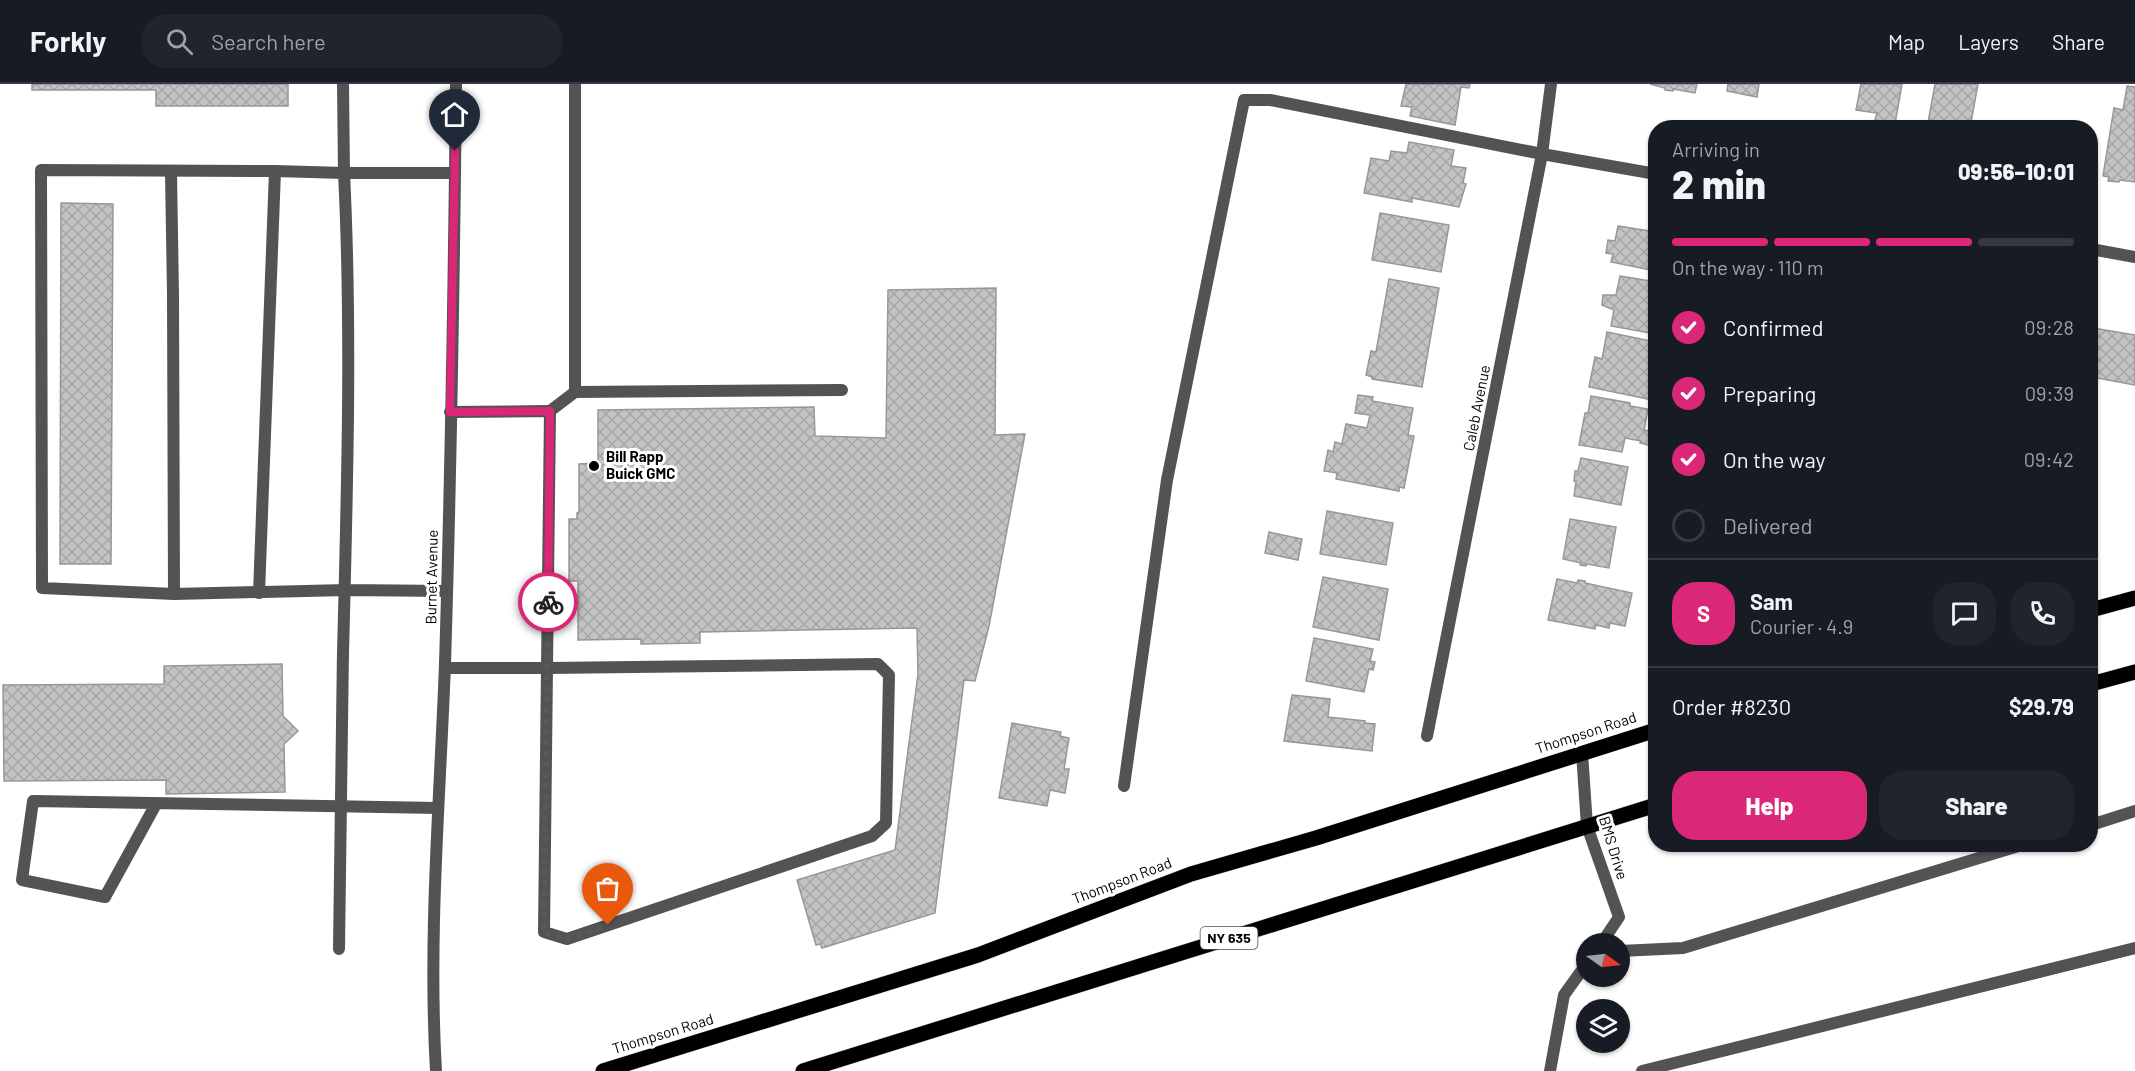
<!DOCTYPE html>
<html lang="en">
<head>
<meta charset="utf-8">
<style>
	body { margin:0; font-family:Barlow,sans-serif; background:#20242c; color:#f1f3f6; height:100vh; display:flex; flex-direction:column; font-size:22px; white-space:nowrap }
	* { box-sizing:border-box; margin:0 }
	p { font-size:20px; color:#9ea1a6 }
	.icon { flex:none; width:33px; height:33px; fill:none; stroke:currentColor; stroke-width:2; stroke-linecap:round; stroke-linejoin:round }
	.map { position:relative; flex:1; overflow:hidden }
	.side { position:absolute; left:1648px; top:36px; width:450px; height:732px; display:flex; flex-direction:column; background:#171b24; border-radius:24px; box-shadow:0 2px 4px #0004 }
	.side>* { flex:none }
	.needle { width:39px; rotate:104deg }
	.fabs { position:absolute; left:1576px; top:849px; display:grid; gap:12px }
	.fabs a { display:grid; place-items:center; width:54px; height:54px; border-radius:50%; background:#171b24; box-shadow:0 2px 4px #0004; font-size:30px }
	.pin { position:absolute; display:grid; place-items:center; width:51px; height:51px; color:#fff; margin:-62px -26px; border-radius:50% 50% 50% 0; rotate:-45deg; box-shadow:0 0 6px #0007 }
	.pin .icon { rotate:45deg }
	.courier { position:absolute; display:grid; place-items:center; width:60px; height:60px; margin:-30px; border:4px solid #db2777; border-radius:50%; background:#fff; color:#222; box-shadow:0 2px 8px #0007 }
	.overview em { font-style:normal; font-weight:800 }
	.overview div { display:flex; flex-direction:column-reverse }
	.overview { display:flex; align-items:center; justify-content:space-between; height:102px; padding:0 24px }
	h1 { font-size:39px; font-weight:800; line-height:45px }
	.bar { display:grid; grid-template-columns:repeat(4,1fr); gap:9px 6px; align-content:center; height:72px; padding:0 24px }
	.bar i { height:8px; border-radius:4px; background:#363941 }
	.bar .selected { background:#db2777 }
	.bar p { grid-column:span 4 }
	.line { display:flex; align-items:center; gap:15px; padding:0 24px; border-top:2px solid #363941 }
	.line div { flex:1 }
	.round { display:grid; place-items:center; flex:none; width:63px; height:63px; border-radius:24px; background:#20242c }
	ol { padding:0 24px; list-style:none }
	li { display:flex; align-items:center; gap:18px; height:66px }
	li p { margin-inline-start:auto }
	li .icon { padding:6px; border-radius:50%; background:#db2777; color:#fff; stroke-width:4 }
	li:last-child { color:#9ea1a6 }
	li i { width:33px; height:33px; border:3px solid #363941; border-radius:50% }
	.primary-button { display:flex; gap:12px; margin-top:auto; padding:12px 24px }
	.primary-button a { flex:1; height:69px; border-radius:24px; background:#db2777; color:#fff; font-size:24px; font-weight:800; line-height:69px; text-align:center }
	.primary-button a+a { background:#20242c; color:#f1f3f6 }
	header { display:flex; align-items:center; gap:36px; box-sizing:border-box; height:84px; padding:0 30px; background:#171b24; border-bottom:2px solid #363941 }
	header strong { font-size:28px }
	nav { display:flex; gap:33px; margin-inline-start:auto; font-size:21px }
	.search { width:420px; height:54px; background:#20242c; display:flex; align-items:center; gap:15px; box-sizing:border-box; padding:0 21px; border-radius:24px; color:#9ea1a6; font-size:22px }
	.map>svg:first-child { display:block }
</style>
</head>
<body>
<header>
<strong>Forkly</strong>
<div class="search"><svg class="icon" aria-label="search" viewBox="0 0 24 24"><circle cx="10" cy="10" r="6"/><path d="M15 15l6 6"/></svg>Search here</div>
<nav><a>Map</a><a>Layers</a><a>Share</a></nav>
</header>
<div class="map">
<svg width="2135" height="987" viewBox="0 0 2135 987">
	<defs>
		<pattern id="building-cross-hatch" width="8" height="8" patternUnits="userSpaceOnUse" patternTransform="scale(1.5)"><rect width="8" height="8" fill="#c3c3c3"/><path d="M0 0l8 8M0 8l8-8" fill="none" stroke="#a6a6a6"/></pattern>
	</defs>
	<rect width="100%" height="100%" fill="#fff"/>
	<g fill="url(#building-cross-hatch)" stroke="#979797" stroke-width="1.5">
		<polygon points="32,0 288,0 288,22 156,22 156,6 32,6"/>
		<polygon points="1406,0 1470,0 1469,4 1461,3 1455,41 1410,32 1412,23 1401,22"/>
		<polygon points="1650,0 1697,0 1695,9 1673,5 1673,7 1665,6 1665,4"/>
		<polygon points="1728,0 1759,0 1757,13 1727,7"/>
		<polygon points="1861,0 1902,0 1895,40 1875,36 1877,29 1856,26"/>
		<polygon points="1935,0 1978,0 1970,44 1927,44"/>
		<polygon points="2127,2 2135,3 2135,98 2120,96 2119,98 2108,97 2109,93 2103,92 2114,24 2123,26"/>
		<polygon points="1409,58 1454,66 1451,82 1466,84 1463,99 1466,100 1459,123 1412,114 1412,118 1364,109 1371,74 1389,77 1391,67 1407,69"/>
		<polygon points="61,119 113,120 111,480 60,480"/>
		<polygon points="1380,129 1449,141 1441,188 1372,176"/>
		<polygon points="1618,142 1656,148 1656,187 1611,178 1613,170 1606,169 1608,156 1615,157"/>
		<polygon points="1620,192 1656,198 1656,250 1611,242 1614,226 1602,221 1603,211 1616,211"/>
		<polygon points="1389,195 1439,204 1422,303 1372,295 1372,293 1366,291 1371,267 1376,268"/>
		<polygon points="996,204 995,351 1025,350 989,542 975,597 964,596 935,829 822,864 820,860 816,861 797,796 895,766 918,590 917,544 700,548 700,559 641,560 641,555 578,556 578,497 569,497 569,435 577,435 577,429 579,428 579,380 598,379 598,326 814,323 815,352 886,354 888,206"/>
		<polygon points="2093,244 2135,251 2135,301 2091,293"/>
		<polygon points="1607,248 1656,258 1656,301 1653,316 1589,303 1595,273 1602,275"/>
		<polygon points="1358,311 1373,313 1372,317 1413,324 1408,351 1414,352 1404,404 1399,403 1399,407 1336,395 1337,389 1324,387 1328,366 1333,368 1335,358 1342,360 1346,340 1367,344 1370,331 1355,329"/>
		<polygon points="1591,312 1630,319 1630,322 1648,325 1644,346 1654,348 1655,356 1652,362 1640,359 1641,357 1625,354 1622,368 1579,361 1585,329 1588,329"/>
		<polygon points="1581,374 1628,383 1621,421 1574,412 1576,397 1574,397 1575,387 1578,387"/>
		<polygon points="1327,427 1393,439 1386,481 1320,470"/>
		<polygon points="1570,435 1616,443 1609,484 1587,480 1586,482 1580,481 1581,479 1563,475"/>
		<polygon points="1269,448 1302,455 1298,476 1265,469"/>
		<polygon points="1323,493 1388,505 1379,556 1313,543"/>
		<polygon points="1557,495 1577,499 1578,496 1585,497 1585,499 1632,509 1625,542 1610,539 1609,544 1596,541 1595,545 1548,536"/>
		<polygon points="1314,554 1373,565 1370,577 1375,578 1373,586 1369,585 1364,608 1306,597"/>
		<polygon points="282,580 283,632 298,647 284,660 285,708 166,710 166,696 4,697 3,601 164,600 164,582"/>
		<polygon points="1292,611 1330,615 1328,633 1365,637 1365,639 1375,640 1372,667 1284,657"/>
		<polygon points="1012,639 1061,648 1060,652 1069,654 1064,685 1069,685 1065,709 1050,706 1047,722 999,714"/>
	</g>
	<g fill="none" stroke-linecap="round" stroke-linejoin="round">
		<defs>
			<g id="primary">
				<polyline points="2091,526 2135,514"/>
				<polyline points="2091,600 2135,588"/>
				<polyline points="603,987 978,871 1191,790 1316,754 1656,646"/>
				<polyline points="803,987 1656,721"/>
			</g>
		</defs>
		<use href="#primary" stroke="#dbdbdb" stroke-width="16"/>
		<g stroke="#535353" stroke-width="12">
			<polyline points="343,0 344,89 455,89"/>
			<polyline points="171,88 173,211 174,510"/>
			<polyline points="575,308 842,306"/>
			<polyline points="550,327 575,308 575,0"/>
			<polyline points="259,509 275,87"/>
			<polygon points="878,580 889,591 886,739 872,752 567,855 544,848 547,584"/>
			<polyline points="445,584 547,584 550,327 450,328"/>
			<polyline points="1582,669 1587,742 1619,833 1601,860"/>
			<polyline points="156,720 105,813 22,796 33,717 438,724"/>
			<polyline points="2091,741 2135,727"/>
			<path d="M339,865C341,766 341,668 343,570C347,410 352,249 344,89L275,87L41,86L42,504L174,510L346,506L446,507"/>
			<polyline points="1620,867 1683,864 2025,760"/>
			<polyline points="1550,987 1564,911 1587,879"/>
			<polyline points="1642,987 2135,864"/>
		</g>
		<g stroke="#535353" stroke-width="12">
			<polyline points="2091,165 2135,173"/>
			<polyline points="1427,652 1542,70 1551,0"/>
			<polyline points="1124,702 1167,396 1244,16 1270,16 1542,70 1656,90"/>
		</g>
		<path stroke="#535353" stroke-width="12" d="M436,987C428,852 440,716 445,580C451,387 454,193 456,0"/>
		<use href="#primary" stroke="#000" stroke-width="15"/>
	</g>
	<g fill="none" stroke-linecap="round" stroke-linejoin="round">
		<polyline stroke="#595959" stroke-width="6" stroke-dasharray="0 10.8" points="548,518 544,848 567,855 608,841"/>
		<polyline stroke="#db2777" stroke-width="8" points="455,67 450,328 550,327 548,518"/>
	</g>
	<circle fill="#000" stroke="#fff" stroke-width="2" cx="594" cy="382" r="6"/>
	<g text-anchor="middle" stroke-width="6" stroke-linejoin="round" paint-order="stroke">
		<rect fill="#fff" stroke="#4c4c4c" stroke-width="1.5" x="1200.5" y="843" width="57" height="22" rx="4.5"/>
		<g font-size="14" font-weight="bold" fill="#000">
			<text x="1229" y="859">NY 635</text>
		</g>
		<g font-size="15" fill="#000" stroke="#fff">
			<text transform="translate(1477 324) rotate(-79)" y="5">Caleb Avenue</text>
			<text transform="translate(432 493) rotate(-89)" y="5">Burnet Avenue</text>
			<text transform="translate(1586 649) rotate(-18)" y="5">Thompson Road</text>
			<text transform="translate(1613 764) rotate(73)" y="5">BMS Drive</text>
			<text transform="translate(1122 797) rotate(-21)" y="5">Thompson Road</text>
			<text transform="translate(663 950) rotate(-17)" y="5">Thompson Road</text>
		</g>
		<g font-size="15" font-weight="bold" fill="#000" stroke="#fff" text-anchor="start">
			<text x="606" y="378">Bill Rapp<tspan x="606" dy="17">Buick GMC</tspan></text>
		</g>
	</g>
</svg>
<div class="fabs">
<a><svg class="needle" viewBox="-14 -14 28 28"><path d="M0-13l5 13h-10z" fill="#e53935"/><path d="M0 13l5-13h-10z" fill="#9ea1a6"/></svg></a>
<a><svg class="icon" aria-label="layers" viewBox="0 0 24 24"><path d="M12 4l9 5-9 5-9-5zM3 14l9 5 9-5"/></svg></a>
</div>
<div class="pin" style="left:608px;top:841px;background:#ea580c"><svg class="icon" aria-label="bag" viewBox="0 0 24 24"><path d="M5 8h14l-1 12H6zM9 8a3 3 0 0 1 6 0"/></svg></div>
<div class="pin" style="left:455px;top:67px;background:#1f2937"><svg class="icon" aria-label="home" viewBox="0 0 24 24"><path d="M3 11l9-7 9 7M6 9v11h12V9"/></svg></div>
<div class="courier" style="left:548px;top:518px"><svg class="icon" aria-label="bike" viewBox="0 0 24 24"><circle cx="6" cy="16" r="4"/><circle cx="18" cy="16" r="4"/><path d="M6 16l4-8h5l3 8M10 8l3 8H6M13 5h3"/></svg></div>
<section class="side">
<div class="overview"><div><h1>2 min</h1><p>Arriving in</p></div><em>09:56–10:01</em></div>
<div class="bar"><i class="selected"></i><i class="selected"></i><i class="selected"></i><i></i><p>On the way · 110 m</p></div>
<ol>
<li><svg class="icon" aria-label="check" viewBox="0 0 24 24"><path d="M5 12l5 5 9-10"/></svg>Confirmed<p>09:28</p></li>
<li><svg class="icon" aria-label="check" viewBox="0 0 24 24"><path d="M5 12l5 5 9-10"/></svg>Preparing<p>09:39</p></li>
<li><svg class="icon" aria-label="check" viewBox="0 0 24 24"><path d="M5 12l5 5 9-10"/></svg>On the way<p>09:42</p></li>
<li><i></i>Delivered</li>
</ol>
<div class="line" style="height:108px"><b class="round" style="background:#db2777;color:#fff">S</b><div><b>Sam</b><p>Courier · 4.9</p></div><a class="round"><svg class="icon" aria-label="chat" viewBox="0 0 24 24"><path d="M4 5h16v11H9l-5 4z"/></svg></a><a class="round"><svg class="icon" aria-label="phone" viewBox="0 0 24 24"><path d="M5 4h4l2 5-3 2q2 4 5 5l2-3 5 2v4C11 20 4 13 5 4z"/></svg></a></div>
<div class="line" style="height:78px"><div>Order #8230</div><b>$29.79</b></div>
<div class="primary-button"><a>Help</a><a>Share</a></div>
</section>
</div>
</body>
</html>
